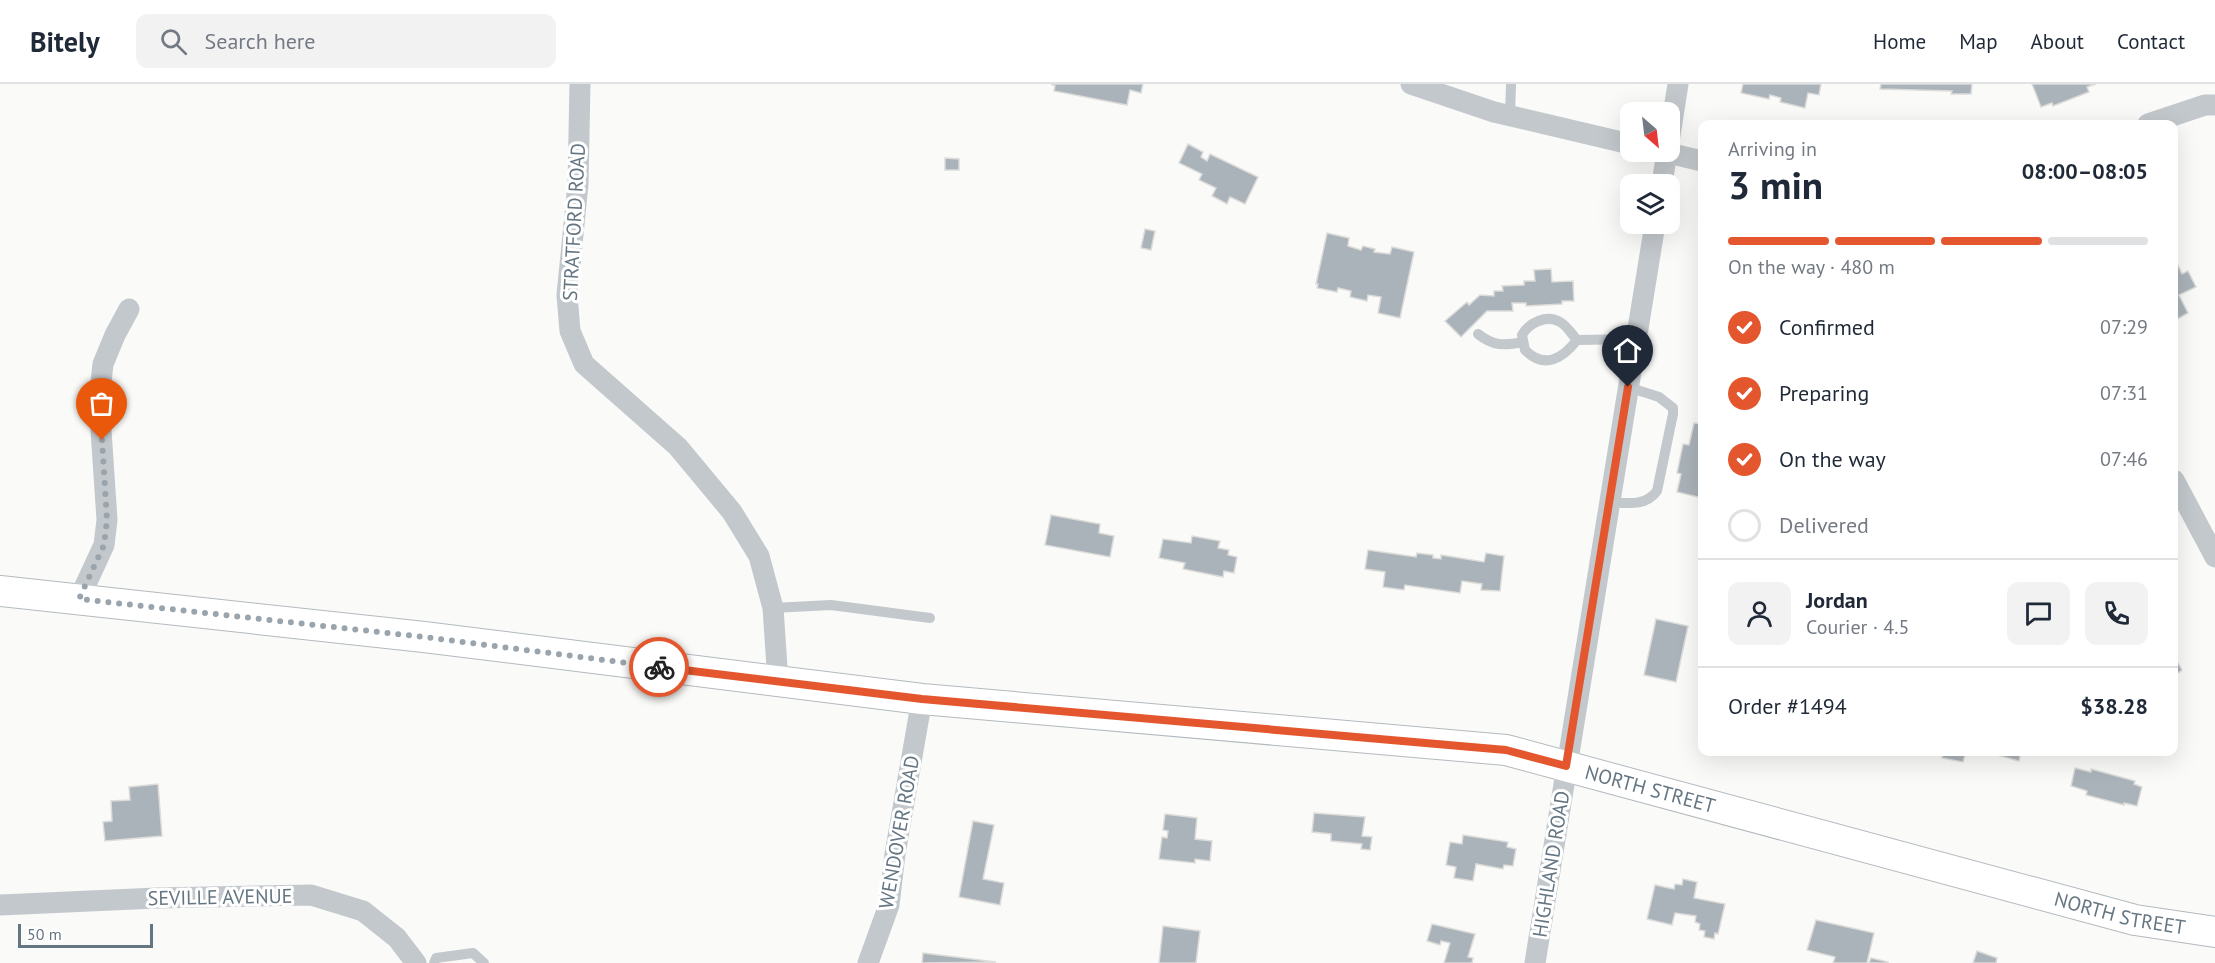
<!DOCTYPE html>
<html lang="en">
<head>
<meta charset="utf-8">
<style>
	body { margin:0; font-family:"PT Sans",sans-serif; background:#f2f2f3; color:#1f2937; height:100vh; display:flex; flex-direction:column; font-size:22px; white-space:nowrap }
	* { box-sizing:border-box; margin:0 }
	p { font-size:20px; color:#747a83 }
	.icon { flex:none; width:33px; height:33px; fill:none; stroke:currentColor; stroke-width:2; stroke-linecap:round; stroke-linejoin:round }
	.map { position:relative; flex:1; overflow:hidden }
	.panel { position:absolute; left:1698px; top:36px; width:480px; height:636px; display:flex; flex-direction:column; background:#fff; border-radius:12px; box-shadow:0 6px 24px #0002 }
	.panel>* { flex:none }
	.needle { width:39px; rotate:152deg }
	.buttons { position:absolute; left:1620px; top:18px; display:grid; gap:12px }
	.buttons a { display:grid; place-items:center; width:60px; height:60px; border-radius:12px; background:#fff; box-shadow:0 6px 24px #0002; font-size:30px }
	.scale { position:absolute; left:18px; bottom:15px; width:135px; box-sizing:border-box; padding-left:6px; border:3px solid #657683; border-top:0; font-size:16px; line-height:21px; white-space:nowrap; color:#657683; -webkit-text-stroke:4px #fff; paint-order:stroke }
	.pin { position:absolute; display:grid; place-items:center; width:51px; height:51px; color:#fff; margin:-62px -26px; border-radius:50% 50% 50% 0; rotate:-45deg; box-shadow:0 0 6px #0007 }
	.pin .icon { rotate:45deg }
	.courier { position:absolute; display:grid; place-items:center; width:60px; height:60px; margin:-30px; border:4px solid #e4572e; border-radius:50%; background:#fff; color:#222; box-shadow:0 2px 8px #0007 }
	.head em { font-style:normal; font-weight:700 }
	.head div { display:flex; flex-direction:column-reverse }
	.head { display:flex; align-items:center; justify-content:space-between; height:102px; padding:0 30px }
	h1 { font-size:39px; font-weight:700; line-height:45px }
	.bar { display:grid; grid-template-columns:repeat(4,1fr); gap:9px 6px; align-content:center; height:72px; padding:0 30px }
	.bar i { height:8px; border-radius:4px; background:#e0e1e3 }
	.bar .selected { background:#e4572e }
	.bar p { grid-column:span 4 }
	.line { display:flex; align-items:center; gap:15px; padding:0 30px; border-top:2px solid #e0e1e3 }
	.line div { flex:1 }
	.round { display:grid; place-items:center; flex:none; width:63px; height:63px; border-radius:12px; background:#f2f2f3 }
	ol { padding:0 30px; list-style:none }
	li { display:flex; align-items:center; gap:18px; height:66px }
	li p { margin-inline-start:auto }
	li .icon { padding:6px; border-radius:50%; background:#e4572e; color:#fff; stroke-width:4 }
	li:last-child { color:#747a83 }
	li i { width:33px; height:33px; border:3px solid #e0e1e3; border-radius:50% }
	header { display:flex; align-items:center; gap:36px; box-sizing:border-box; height:84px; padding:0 30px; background:#fff; border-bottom:2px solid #e0e1e3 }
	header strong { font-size:28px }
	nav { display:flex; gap:33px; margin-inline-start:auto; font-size:21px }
	.search { width:420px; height:54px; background:#f2f2f3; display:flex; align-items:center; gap:15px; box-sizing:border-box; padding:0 21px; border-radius:12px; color:#747a83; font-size:22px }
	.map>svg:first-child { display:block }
</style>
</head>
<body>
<header>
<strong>Bitely</strong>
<div class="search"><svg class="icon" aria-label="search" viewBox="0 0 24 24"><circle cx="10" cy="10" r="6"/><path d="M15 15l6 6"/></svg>Search here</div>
<nav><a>Home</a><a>Map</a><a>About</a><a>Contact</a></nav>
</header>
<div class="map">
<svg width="2215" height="879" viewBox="0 0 2215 879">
	<rect width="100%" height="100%" fill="#fafaf8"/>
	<g fill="#aab3b9" stroke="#dcdcda" stroke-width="1.5">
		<polygon points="1051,0 1143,0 1141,9 1130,6 1127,21 1054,7 1055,2"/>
		<polygon points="1821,0 1819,11 1808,9 1805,24 1780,18 1781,14 1770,11 1769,15 1741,9 1743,0"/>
		<polygon points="1881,0 1972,0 1971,10 1951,10 1952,7 1880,5"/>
		<polygon points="2032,0 2096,0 2087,3 2089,8 2053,22 2052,19 2041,23"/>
		<polygon points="1188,60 1203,68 1201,73 1207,77 1210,70 1258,93 1245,120 1230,113 1227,120 1212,112 1216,104 1199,96 1202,90 1179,79"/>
		<polygon points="945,74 959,75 959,86 945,86"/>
		<polygon points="1145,145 1155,147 1151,166 1141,164"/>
		<polygon points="1327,149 1349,154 1348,162 1361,166 1363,162 1375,165 1374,168 1390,170 1392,163 1414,168 1400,234 1378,229 1381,213 1368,211 1367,217 1350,213 1351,207 1338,204 1337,208 1317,204 1318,200 1316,200"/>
		<polygon points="2177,179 2182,190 2188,187 2196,203 2179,211 2188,229 2174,237 2174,181"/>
		<polygon points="1551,185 1552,198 1573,197 1574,217 1562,217 1562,220 1526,222 1526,219 1512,219 1513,227 1487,227 1461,253 1445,237 1467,218 1469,221 1480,211 1494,212 1494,207 1503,207 1502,202 1524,201 1524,197 1535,197 1534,186"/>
		<polygon points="1694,339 1702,340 1702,414 1677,408 1681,390 1677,389 1683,360 1689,361"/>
		<polygon points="1051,431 1100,440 1099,449 1114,452 1110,473 1045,461"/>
		<polygon points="1192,452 1220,457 1218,464 1229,466 1228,471 1237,473 1234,489 1224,487 1223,493 1183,485 1185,479 1159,474 1163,455 1191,459"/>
		<polygon points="1368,466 1416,473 1417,469 1433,471 1433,474 1441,475 1441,471 1484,478 1486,469 1504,472 1500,507 1481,506 1482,500 1462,497 1460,509 1405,501 1404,506 1383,503 1385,488 1365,485"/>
		<polygon points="1656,535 1688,542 1676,598 1644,591"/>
		<polygon points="2174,572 2182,586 2174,592"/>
		<polygon points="1943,668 1966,668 1963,678 1942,674"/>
		<polygon points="1970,668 2021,668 2019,677 1986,668 1985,671"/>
		<polygon points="2075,684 2091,688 2091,685 2135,697 2134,700 2142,703 2137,722 2124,719 2124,721 2086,711 2087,707 2071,702"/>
		<polygon points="158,700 162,752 105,757 103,738 112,737 111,717 130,716 129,703"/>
		<polygon points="1314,729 1365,733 1362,752 1372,753 1370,766 1361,765 1362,760 1331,757 1331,750 1312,748"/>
		<polygon points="1165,730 1197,734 1195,755 1212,757 1210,777 1195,775 1195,779 1159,775 1162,753 1167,754 1168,747 1163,746"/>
		<polygon points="973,737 994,741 983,795 1004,799 1000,821 959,813"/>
		<polygon points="1463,751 1508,758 1507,763 1516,765 1513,782 1504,781 1503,785 1476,780 1473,797 1454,794 1456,783 1446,781 1450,758 1462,760"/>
		<polygon points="1683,795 1697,798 1694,814 1725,820 1718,850 1715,849 1714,855 1704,853 1705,847 1699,846 1700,840 1695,838 1696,832 1675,829 1672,841 1647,835 1655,801 1674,805 1675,800 1682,801"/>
		<polygon points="1816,836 1874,849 1867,879 1833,879 1835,873 1807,866"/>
		<polygon points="1432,840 1475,850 1468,873 1473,874 1472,879 1444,879 1450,859 1441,857 1440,861 1427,857"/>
		<polygon points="1163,842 1200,847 1196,879 1159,879"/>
		<polygon points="1977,867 1997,874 1996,879 1973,879"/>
		<polygon points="923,869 996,878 922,879"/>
		<polygon points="1871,874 1888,878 1888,879 1869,879"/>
	</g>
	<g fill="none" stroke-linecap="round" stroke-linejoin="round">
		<defs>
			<g id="secondary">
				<path id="s1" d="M0,507L424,553L922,615L1506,666L2135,836L2215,848"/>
			</g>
		</defs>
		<use href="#secondary" stroke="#b3babf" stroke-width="32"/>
		<g stroke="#c3c8cc" stroke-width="10">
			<polyline points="1510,32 1511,0"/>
			<path d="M1478,250C1493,262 1504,262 1523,258"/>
			<path d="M1577,256C1563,274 1545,286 1525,266L1522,251C1529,239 1546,230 1560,238C1567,242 1571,249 1577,256L1636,255"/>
			<path d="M1609,418C1627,419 1645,423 1657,407L1673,330V324L1659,313L1628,303"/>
			<polyline points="773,524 831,521 930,534"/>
			<polyline points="434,879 436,874 473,869 484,879"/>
		</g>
		<g stroke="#c3c8cc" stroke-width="21">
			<polyline points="580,0 578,100 567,211 570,247 584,280 678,363 732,428 759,472 773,524 778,598"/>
			<polyline points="1411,0 1494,28 1630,60"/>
			<polyline points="2148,40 2205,21 2215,21"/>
			<polyline points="1670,51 1678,0"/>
			<polyline points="1664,68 1702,77"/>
			<polyline points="1662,100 1667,68"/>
			<polyline points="2174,396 2215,473"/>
			<polyline points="79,515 104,461 107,436 99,316 103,280 115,251 129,225"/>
			<polyline points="0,821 157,814 311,811 363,827 397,854 416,879"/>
			<polyline points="868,879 889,821 895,770 922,615"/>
			<polyline points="1535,879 1655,140"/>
		</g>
		<use href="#secondary" stroke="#fff" stroke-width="30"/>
	</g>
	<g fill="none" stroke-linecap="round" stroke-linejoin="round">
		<polyline stroke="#99a4ac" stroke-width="6" stroke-dasharray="0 10.8" points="102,356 107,436 104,461 79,515 424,553 659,583"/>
		<polyline stroke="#e4572e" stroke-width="8" points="659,583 922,615 1506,666 1566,682 1628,303"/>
	</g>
	<g text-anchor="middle" stroke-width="6" stroke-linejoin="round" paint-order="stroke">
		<g font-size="20" fill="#657683" stroke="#fff">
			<text transform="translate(574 138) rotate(-87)" y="7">STRATFORD ROAD</text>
			<text dy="7" stroke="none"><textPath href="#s1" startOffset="1664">NORTH STREET</textPath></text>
			<text transform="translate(899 748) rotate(-80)" y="7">WENDOVER ROAD</text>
			<text transform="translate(1551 780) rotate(-81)" y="7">HIGHLAND ROAD</text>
			<text transform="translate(220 813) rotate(-1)" y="7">SEVILLE AVENUE</text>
			<text dy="7" stroke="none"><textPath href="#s1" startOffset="2150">NORTH STREET</textPath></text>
		</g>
	</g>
</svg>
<div class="buttons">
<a><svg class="needle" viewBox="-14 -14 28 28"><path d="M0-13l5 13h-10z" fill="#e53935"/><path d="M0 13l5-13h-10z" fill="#747a83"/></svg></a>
<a><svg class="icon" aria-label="layers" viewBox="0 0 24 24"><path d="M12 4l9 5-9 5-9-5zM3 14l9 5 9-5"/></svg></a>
</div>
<div class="scale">50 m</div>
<div class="pin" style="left:102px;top:356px;background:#ea580c"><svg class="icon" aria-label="bag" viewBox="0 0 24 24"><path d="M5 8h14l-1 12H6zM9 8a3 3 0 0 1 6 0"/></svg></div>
<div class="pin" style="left:1628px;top:303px;background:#1f2937"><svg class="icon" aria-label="home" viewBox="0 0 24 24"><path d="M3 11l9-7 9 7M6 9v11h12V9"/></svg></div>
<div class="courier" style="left:659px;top:583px"><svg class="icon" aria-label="bike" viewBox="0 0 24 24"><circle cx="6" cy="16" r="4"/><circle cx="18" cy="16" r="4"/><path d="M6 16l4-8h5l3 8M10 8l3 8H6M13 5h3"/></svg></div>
<section class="panel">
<div class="head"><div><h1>3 min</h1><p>Arriving in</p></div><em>08:00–08:05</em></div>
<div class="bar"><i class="selected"></i><i class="selected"></i><i class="selected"></i><i></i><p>On the way · 480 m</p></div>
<ol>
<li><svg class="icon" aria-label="check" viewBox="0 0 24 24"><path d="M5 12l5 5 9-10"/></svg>Confirmed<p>07:29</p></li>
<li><svg class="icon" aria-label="check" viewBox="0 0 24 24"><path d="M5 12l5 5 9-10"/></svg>Preparing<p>07:31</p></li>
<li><svg class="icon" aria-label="check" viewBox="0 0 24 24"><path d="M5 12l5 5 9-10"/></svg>On the way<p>07:46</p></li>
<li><i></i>Delivered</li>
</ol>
<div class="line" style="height:108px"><a class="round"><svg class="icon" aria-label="person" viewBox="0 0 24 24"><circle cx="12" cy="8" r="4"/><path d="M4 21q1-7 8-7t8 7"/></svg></a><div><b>Jordan</b><p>Courier · 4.5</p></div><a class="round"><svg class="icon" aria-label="chat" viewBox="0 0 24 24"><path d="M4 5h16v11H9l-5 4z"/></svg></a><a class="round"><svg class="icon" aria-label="phone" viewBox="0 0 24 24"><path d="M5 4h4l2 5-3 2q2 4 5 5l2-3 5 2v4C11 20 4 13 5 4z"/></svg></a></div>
<div class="line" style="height:78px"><div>Order #1494</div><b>$38.28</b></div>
</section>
</div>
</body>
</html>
